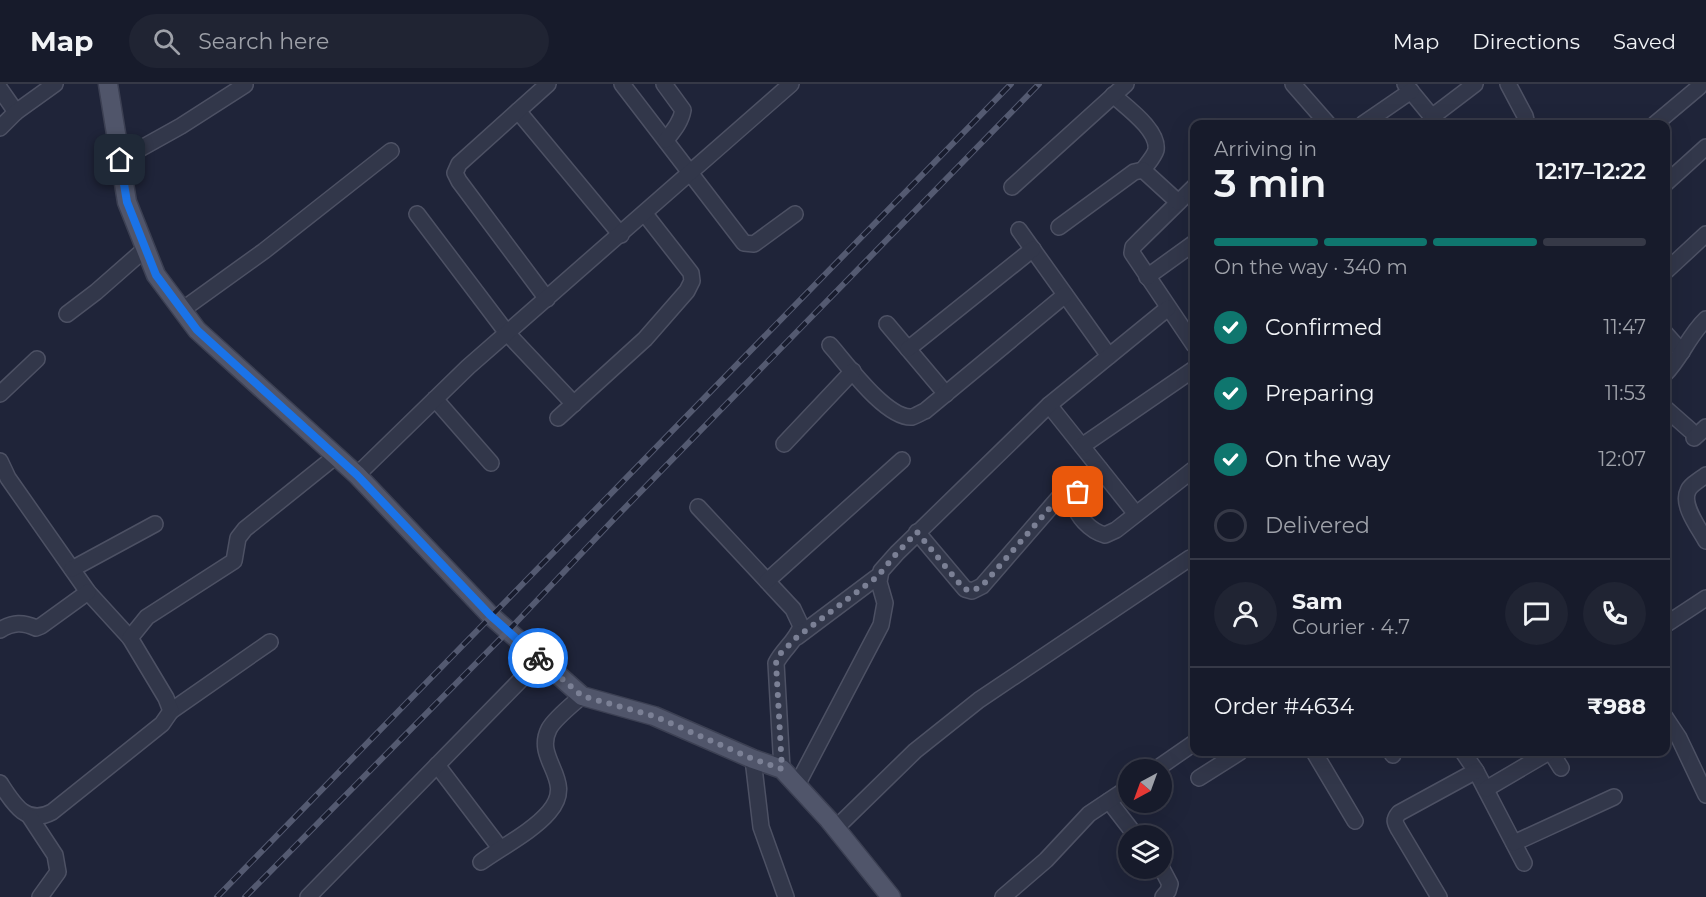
<!DOCTYPE html>
<html lang="en">
<head>
<meta charset="utf-8">
<style>
	body { margin:0; font-family:Montserrat,sans-serif; background:#202433; color:#f1f3f6; height:100vh; display:flex; flex-direction:column; font-size:22px; white-space:nowrap }
	* { box-sizing:border-box; margin:0 }
	p { font-size:20px; color:#9ea1a9 }
	.icon { flex:none; width:33px; height:33px; fill:none; stroke:currentColor; stroke-width:2; stroke-linecap:round; stroke-linejoin:round }
	.map { position:relative; flex:1; overflow:hidden }
	.sheet { position:absolute; left:1190px; top:36px; width:480px; height:636px; display:flex; flex-direction:column; background:#171b2b; border-radius:12px; box-shadow:0 6px 24px #0002,0 0 0 2px #363947 }
	.sheet>* { flex:none }
	.needle { width:39px; rotate:221deg }
	.controls { position:absolute; left:1118px; top:675px; display:grid; gap:12px }
	.controls a { display:grid; place-items:center; width:54px; height:54px; border-radius:50%; background:#171b2b; box-shadow:0 6px 24px #0002,0 0 0 2px #363947; font-size:30px }
	.pin { position:absolute; display:grid; place-items:center; width:51px; height:51px; color:#fff; margin:-26px; border-radius:12px; box-shadow:0 3px 9px #0006 }
	.courier { position:absolute; display:grid; place-items:center; width:60px; height:60px; margin:-30px; border:4px solid #1a73e8; border-radius:50%; background:#fff; color:#222; box-shadow:0 2px 8px #0007 }
	.overview em { font-style:normal; font-weight:600 }
	.overview div { display:flex; flex-direction:column-reverse }
	.overview { display:flex; align-items:center; justify-content:space-between; height:102px; padding:0 24px }
	h1 { font-size:39px; font-weight:600; line-height:45px }
	.bar { display:grid; grid-template-columns:repeat(4,1fr); gap:9px 6px; align-content:center; height:72px; padding:0 24px }
	.bar i { height:8px; border-radius:4px; background:#363947 }
	.bar .on { background:#0f766e }
	.bar p { grid-column:span 4 }
	.line { display:flex; align-items:center; gap:15px; padding:0 24px; border-top:2px solid #363947 }
	.line div { flex:1 }
	.round { display:grid; place-items:center; flex:none; width:63px; height:63px; border-radius:32px; background:#202433 }
	ol { padding:0 24px; list-style:none }
	li { display:flex; align-items:center; gap:18px; height:66px }
	li p { margin-inline-start:auto }
	li .icon { padding:6px; border-radius:50%; background:#0f766e; color:#fff; stroke-width:4 }
	li:last-child { color:#9ea1a9 }
	li i { width:33px; height:33px; border:3px solid #363947; border-radius:50% }
	header { display:flex; align-items:center; gap:36px; box-sizing:border-box; height:84px; padding:0 30px; background:#171b2b; border-bottom:2px solid #363947 }
	header strong { font-size:28px }
	nav { display:flex; gap:33px; margin-inline-start:auto; font-size:21px }
	.search { width:420px; height:54px; background:#202433; display:flex; align-items:center; gap:15px; box-sizing:border-box; padding:0 21px; border-radius:33px; color:#9ea1a9; font-size:22px }
	.map>svg:first-child { display:block }
</style>
</head>
<body>
<header>
<strong>Map</strong>
<div class="search"><svg class="icon" aria-label="search" viewBox="0 0 24 24"><circle cx="10" cy="10" r="6"/><path d="M15 15l6 6"/></svg>Search here</div>
<nav><a>Map</a><a>Directions</a><a>Saved</a></nav>
</header>
<div class="map">
<svg width="1706" height="813" viewBox="0 0 1706 813">
	<rect width="100%" height="100%" fill="#1f2439"/>
	<g fill="none" stroke-linecap="round" stroke-linejoin="round">
		<defs>
			<g id="minor">
				<polyline points="622,0 744,159 754,160 795,130"/>
				<path d="M664,0L683,26C681,38 673,47 666,56"/>
				<polyline points="1293,0 1328,40"/>
				<polyline points="1405,0 1437,39"/>
				<polyline points="1508,0 1525,32 1527,40"/>
				<polyline points="0,5 16,28"/>
				<path d="M1113,11C1126,23 1159,46 1156,66C1154,73 1147,80 1143,86"/>
				<polyline points="518,27 621,151"/>
				<polyline points="1433,32 1475,0"/>
				<polyline points="1363,40 1411,7"/>
				<polyline points="1655,40 1699,3"/>
				<polyline points="0,44 16,28 55,0"/>
				<polyline points="120,76 181,42 245,1"/>
				<polyline points="1665,100 1706,63"/>
				<polyline points="1012,103 1126,0"/>
				<polyline points="1194,103 1141,155 1133,163 1132,169 1194,261"/>
				<polyline points="417,130 507,249 574,320"/>
				<polyline points="1059,143 1134,88 1143,86 1178,118"/>
				<polyline points="1019,146 1109,272"/>
				<polyline points="1665,188 1706,150"/>
				<polyline points="1147,193 1194,159"/>
				<polyline points="547,215 459,97 455,89 459,80 548,0"/>
				<polyline points="182,226 264,167 391,67"/>
				<polyline points="67,230 96,208 145,165"/>
				<polyline points="887,240 946,310"/>
				<polyline points="1665,249 1682,268"/>
				<path d="M830,261C846,279 886,335 912,333C916,332 922,328 925,327L1065,211"/>
				<polyline points="908,265 1033,165"/>
				<path d="M1665,290C1681,274 1689,251 1706,235"/>
				<polyline points="0,310 37,275"/>
				<polyline points="435,315 491,379"/>
				<polyline points="1049,321 1136,430"/>
				<polyline points="1665,324 1690,346"/>
				<polyline points="558,334 645,255 687,207 692,197 691,189 645,130"/>
				<polyline points="1694,354 1706,343"/>
				<polyline points="784,360 853,287"/>
				<polyline points="1082,362 1194,285"/>
				<polyline points="0,377 8,394 88,508 130,554"/>
				<path d="M1100,385L1078,408L1073,416C1076,432 1090,447 1105,451L1116,446L1194,385"/>
				<polyline points="357,391 468,283 791,0"/>
				<path d="M1706,391C1701,395 1690,401 1688,407C1681,421 1699,444 1706,457"/>
				<path d="M698,423L793,525L801,542C796,557 783,565 776,579L782,685"/>
				<polyline points="917,448 965,505 972,507 982,502 1062,410 1073,416"/>
				<polyline points="72,485 155,440"/>
				<polyline points="767,497 902,376"/>
				<polyline points="1665,541 1706,514"/>
				<path d="M0,546C13,538 23,538 36,544L41,542L88,508"/>
				<polyline points="797,553 877,493"/>
				<polyline points="171,627 270,558"/>
				<polyline points="1665,633 1679,654 1706,711"/>
				<polyline points="1314,668 1355,737"/>
				<polyline points="1391,668 1393,671"/>
				<polyline points="1463,668 1476,687 1524,779"/>
				<polyline points="1551,668 1561,684"/>
				<polyline points="753,675 761,743 786,813"/>
				<polyline points="437,681 500,764"/>
				<polyline points="1155,686 1194,659"/>
				<polyline points="1199,694 1240,668"/>
				<path d="M0,699C13,719 26,742 52,728L162,640L171,627L166,614L130,554L147,533L234,477L238,454L245,445L336,372"/>
				<polyline points="797,701 881,541 885,519 879,498 881,487 897,469 1049,321 1168,224"/>
				<polyline points="1486,705 1549,668"/>
				<polyline points="1109,717 1136,752"/>
				<polyline points="30,733 55,771 58,788 40,813"/>
				<polyline points="836,744 915,667 979,616 1190,474"/>
				<polyline points="1514,759 1614,713"/>
				<path d="M481,778C502,763 533,747 549,728C577,696 533,676 549,645C554,635 573,620 582,612"/>
				<polyline points="1161,783 1170,800 1168,807 1163,813"/>
				<polyline points="308,813 540,576"/>
				<polyline points="1003,813 1046,776 1089,730 1128,704"/>
				<path d="M1439,813L1399,746C1395,739 1393,736 1399,729L1476,687"/>
			</g>
			<polyline id="major" points="108,0 127,118 156,191 197,246 357,391 490,531 582,612 654,632 753,675 782,685 829,736 891,813"/>
		</defs>
		<use href="#minor" stroke="#4d5164" stroke-width="18"/>
		<use href="#major" stroke="#3c4053" stroke-width="21"/>
		<use href="#minor" stroke="#32374a" stroke-width="15"/>
		<use href="#major" stroke="#50556a" stroke-width="18"/>
		<defs>
			<g id="rail">
				<polyline points="217,813 1011,0"/>
				<polyline points="245,813 508,547 616,433 1039,0"/>
			</g>
		</defs>
		<use href="#rail" stroke="#545a71" stroke-width="6"/>
		<use href="#rail" stroke="#181c2e" stroke-width="4" stroke-dasharray="11" stroke-linecap="butt"/>
	</g>
	<g fill="none" stroke-linecap="round" stroke-linejoin="round">
		<polyline stroke="#7b8095" stroke-width="6" stroke-dasharray="0 10.8" points="538,574 582,612 654,632 753,675 782,685 776,579 781,569 797,553 877,493 897,469 917,448 964,505 972,507 982,502 1062,410 1073,416 1078,408"/>
		<polyline stroke="#1a73e8" stroke-width="8" points="120,76 127,118 156,191 197,246 357,391 490,531 538,574"/>
	</g>
</svg>
<div class="controls">
<a><svg class="needle" viewBox="-14 -14 28 28"><path d="M0-13l5 13h-10z" fill="#e53935"/><path d="M0 13l5-13h-10z" fill="#9ea1a9"/></svg></a>
<a><svg class="icon" aria-label="layers" viewBox="0 0 24 24"><path d="M12 4l9 5-9 5-9-5zM3 14l9 5 9-5"/></svg></a>
</div>
<div class="pin" style="left:1078px;top:408px;background:#ea580c"><svg class="icon" aria-label="bag" viewBox="0 0 24 24"><path d="M5 8h14l-1 12H6zM9 8a3 3 0 0 1 6 0"/></svg></div>
<div class="pin" style="left:120px;top:76px;background:#1f2937"><svg class="icon" aria-label="home" viewBox="0 0 24 24"><path d="M3 11l9-7 9 7M6 9v11h12V9"/></svg></div>
<div class="courier" style="left:538px;top:574px"><svg class="icon" aria-label="bike" viewBox="0 0 24 24"><circle cx="6" cy="16" r="4"/><circle cx="18" cy="16" r="4"/><path d="M6 16l4-8h5l3 8M10 8l3 8H6M13 5h3"/></svg></div>
<section class="sheet">
<div class="overview"><div><h1>3 min</h1><p>Arriving in</p></div><em>12:17–12:22</em></div>
<div class="bar"><i class="on"></i><i class="on"></i><i class="on"></i><i></i><p>On the way · 340 m</p></div>
<ol>
<li><svg class="icon" aria-label="check" viewBox="0 0 24 24"><path d="M5 12l5 5 9-10"/></svg>Confirmed<p>11:47</p></li>
<li><svg class="icon" aria-label="check" viewBox="0 0 24 24"><path d="M5 12l5 5 9-10"/></svg>Preparing<p>11:53</p></li>
<li><svg class="icon" aria-label="check" viewBox="0 0 24 24"><path d="M5 12l5 5 9-10"/></svg>On the way<p>12:07</p></li>
<li><i></i>Delivered</li>
</ol>
<div class="line" style="height:108px"><a class="round"><svg class="icon" aria-label="person" viewBox="0 0 24 24"><circle cx="12" cy="8" r="4"/><path d="M4 21q1-7 8-7t8 7"/></svg></a><div><b>Sam</b><p>Courier · 4.7</p></div><a class="round"><svg class="icon" aria-label="chat" viewBox="0 0 24 24"><path d="M4 5h16v11H9l-5 4z"/></svg></a><a class="round"><svg class="icon" aria-label="phone" viewBox="0 0 24 24"><path d="M5 4h4l2 5-3 2q2 4 5 5l2-3 5 2v4C11 20 4 13 5 4z"/></svg></a></div>
<div class="line" style="height:78px"><div>Order #4634</div><b>₹988</b></div>
</section>
</div>
</body>
</html>
